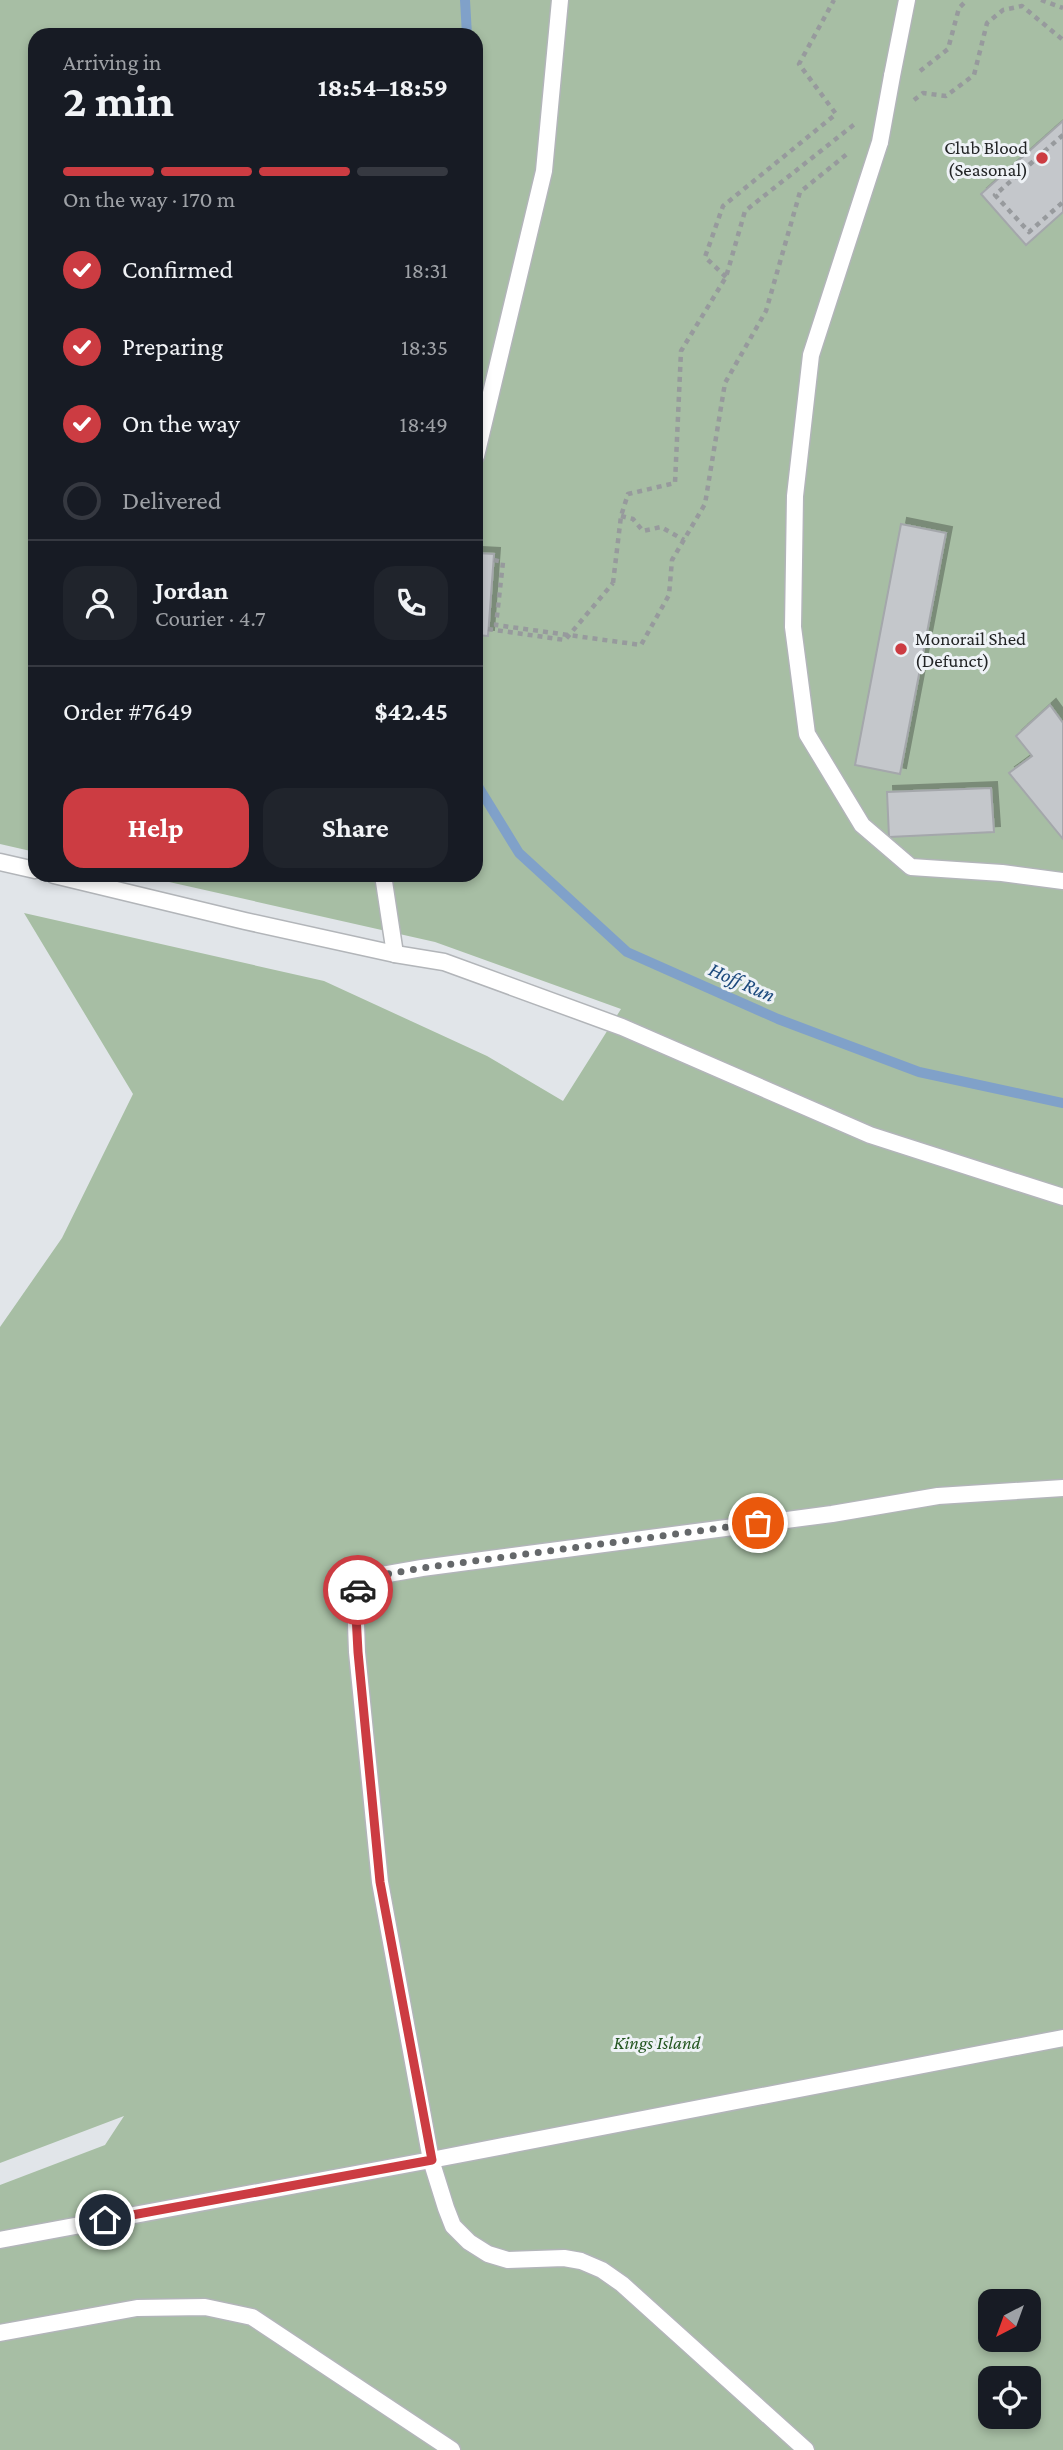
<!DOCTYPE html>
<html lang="en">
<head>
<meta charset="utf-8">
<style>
	body { margin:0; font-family:"Crimson Pro",serif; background:#20242c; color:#f1f3f6; height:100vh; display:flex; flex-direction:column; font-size:26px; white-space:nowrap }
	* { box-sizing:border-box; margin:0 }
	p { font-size:23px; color:#9ea1a6 }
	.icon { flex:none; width:38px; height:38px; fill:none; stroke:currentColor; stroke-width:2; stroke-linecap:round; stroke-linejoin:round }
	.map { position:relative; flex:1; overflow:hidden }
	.details { position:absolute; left:28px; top:28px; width:455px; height:854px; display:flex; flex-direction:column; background:#171b24; border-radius:21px; box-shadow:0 4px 10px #0003 }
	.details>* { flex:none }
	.needle { width:46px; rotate:221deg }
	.buttons { position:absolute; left:978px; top:2289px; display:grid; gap:14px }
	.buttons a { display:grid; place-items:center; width:63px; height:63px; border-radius:14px; background:#171b24; box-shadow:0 4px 10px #0003; font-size:35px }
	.pin { position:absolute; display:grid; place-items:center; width:60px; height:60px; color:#fff; margin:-30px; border:4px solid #fff; border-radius:50%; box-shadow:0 2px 7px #0007 }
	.courier { position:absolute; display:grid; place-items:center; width:70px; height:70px; margin:-35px; border:5px solid #cc3c42; border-radius:50%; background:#fff; color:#222; box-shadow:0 2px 9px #0007 }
	.overview em { font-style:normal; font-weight:700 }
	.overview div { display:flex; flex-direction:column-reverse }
	.overview { display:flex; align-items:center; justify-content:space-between; height:119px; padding:0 35px }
	h1 { font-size:46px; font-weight:700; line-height:52px }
	.bar { display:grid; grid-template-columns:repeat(4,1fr); gap:10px 7px; align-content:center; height:84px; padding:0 35px }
	.bar i { height:9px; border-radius:5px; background:#363941 }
	.bar .selected { background:#cc3c42 }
	.bar p { grid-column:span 4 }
	.line { display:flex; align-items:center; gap:18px; padding:0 35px; border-top:2px solid #363941 }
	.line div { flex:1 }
	.round { display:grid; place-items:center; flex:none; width:74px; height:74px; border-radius:21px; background:#20242c }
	ol { padding:0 35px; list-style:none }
	li { display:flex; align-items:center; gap:21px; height:77px }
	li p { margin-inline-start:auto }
	li .icon { padding:7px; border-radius:50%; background:#cc3c42; color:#fff; stroke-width:4 }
	li:last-child { color:#9ea1a6 }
	li i { width:38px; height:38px; border:4px solid #363941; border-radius:50% }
	.action { display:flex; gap:14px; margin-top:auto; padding:14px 35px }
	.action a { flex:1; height:80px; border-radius:21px; background:#cc3c42; color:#fff; font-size:28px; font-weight:700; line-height:80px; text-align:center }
	.action a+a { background:#20242c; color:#f1f3f6 }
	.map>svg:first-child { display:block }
</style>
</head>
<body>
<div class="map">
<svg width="1063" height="2450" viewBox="0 0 1063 2450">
	<defs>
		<filter id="shadow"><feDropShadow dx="6" dy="-6" stdDeviation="0" flood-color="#0004"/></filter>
	</defs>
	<rect width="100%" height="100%" fill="#e1e5e9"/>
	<path fill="#a7bea4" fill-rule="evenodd" d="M0,0H1063V2450H0V2185L105,2145L124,2116L0,2163V1327L62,1238L133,1094L24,913L324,981L487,1056L563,1101L621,1009L435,942L138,875H476V35H35V852L0,844ZM990,2301H1029V2340H990ZM990,2378H1029V2417H990Z"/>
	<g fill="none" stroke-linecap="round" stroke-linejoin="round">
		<g stroke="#80a1c9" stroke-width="10">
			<polyline points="465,0 467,35"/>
			<polyline points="476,783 519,853 627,952 778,1019 919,1072 1063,1103"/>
		</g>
	</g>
	<g fill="#c4c7cb" stroke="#a4a7ab" stroke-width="2" filter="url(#shadow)">
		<polygon points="1063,121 1063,212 1026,245 981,194"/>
		<polygon points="901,524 946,533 900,774 855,765"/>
		<polygon points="476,553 494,554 488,636 476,635"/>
		<polygon points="1050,705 1063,723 1063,839 1009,773 1032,756 1016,736"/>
		<polygon points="991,788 994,832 889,837 887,792"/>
	</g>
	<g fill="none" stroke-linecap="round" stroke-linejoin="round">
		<defs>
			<g id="service">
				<polyline points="892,76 907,0"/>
				<polyline points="880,142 811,355 795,496 793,627 807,734 862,825 911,867 1002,873 1063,881"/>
				<polyline points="476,456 544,171 560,0"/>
				<polyline points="0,862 35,870"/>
				<polyline points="54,875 245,921 395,954 444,962 622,1027 870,1135 1063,1197"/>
				<polyline points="383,875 395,954"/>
				<polyline points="0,2240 431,2160 1063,2038"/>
				<polyline points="0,2333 137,2308 205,2307 252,2317 452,2450"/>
				<polyline points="806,2450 622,2284 602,2270 581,2261 564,2258 508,2260 488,2254 469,2242 453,2226 446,2208 431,2160 380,1882 357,1652 355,1596 365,1578 422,1568 832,1514 938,1496 1063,1488"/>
			</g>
		</defs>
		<use href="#service" stroke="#b2b5b9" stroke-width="19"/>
		<g stroke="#979a9d" stroke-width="4.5" stroke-dasharray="5 5" stroke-linecap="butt">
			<polyline points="1041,0 1063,8"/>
			<polyline points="920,71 948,49 959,8 967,0"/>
			<polyline points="914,100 923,93 946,96 974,75 987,23 1003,10 1022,6 1063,40"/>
			<polyline points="1063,135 995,195 1029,232 1063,202"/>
			<polyline points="726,277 705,257 723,206 836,114 799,64 834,0"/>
			<polyline points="621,516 633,519 643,531 661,527 684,540"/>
			<polyline points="494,560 503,562 496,625 641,645 669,595 672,560 705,504 725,383 766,311 800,192 847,154"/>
			<polyline points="613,583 621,516 628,494 675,483 681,351 726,277 745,211 856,123"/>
		</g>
		<use href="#service" stroke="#fff" stroke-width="16"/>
		<defs>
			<polyline id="service-bridge" points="880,142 892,76"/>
		</defs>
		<use href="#service-bridge" stroke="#b2b5b9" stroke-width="19" stroke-linecap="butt"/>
		<polyline stroke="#979a9d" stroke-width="4.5" stroke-dasharray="5 5" stroke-linecap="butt" points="488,629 565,640 613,583"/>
		<use href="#service-bridge" stroke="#fff" stroke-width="16"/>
	</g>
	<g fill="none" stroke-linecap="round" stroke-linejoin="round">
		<polyline stroke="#65686a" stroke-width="7" stroke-dasharray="0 12.6" points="358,1590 365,1578 422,1568 758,1523"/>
		<polyline stroke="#cc3c42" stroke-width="9" points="105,2220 432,2160 380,1882 358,1652 355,1596 358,1590"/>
	</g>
	<g fill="#cc3c42" stroke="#eef2f6" stroke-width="2.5">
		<circle cx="1042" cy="158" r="7"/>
		<circle cx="901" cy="649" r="7"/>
	</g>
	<g text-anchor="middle" stroke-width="6" stroke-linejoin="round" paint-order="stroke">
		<g font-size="19" fill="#222425" stroke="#eef2f6" text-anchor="end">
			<text x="1028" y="154">Club Blood<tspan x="1028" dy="22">(Seasonal)</tspan></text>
			<text x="915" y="645" text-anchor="start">Monorail Shed<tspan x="915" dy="22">(Defunct)</tspan></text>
		</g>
		<g font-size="19" font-style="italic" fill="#255722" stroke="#eef2f6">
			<text x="657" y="2049">Kings Island</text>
		</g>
		<g font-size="21" font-style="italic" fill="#1d4a7d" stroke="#eef2f6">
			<text transform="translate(742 982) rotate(24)" y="7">Hoff Run</text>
		</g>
	</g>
</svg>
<div class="buttons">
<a><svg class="needle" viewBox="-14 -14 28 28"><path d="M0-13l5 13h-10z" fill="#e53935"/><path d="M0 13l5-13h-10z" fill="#9ea1a6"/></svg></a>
<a><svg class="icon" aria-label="locate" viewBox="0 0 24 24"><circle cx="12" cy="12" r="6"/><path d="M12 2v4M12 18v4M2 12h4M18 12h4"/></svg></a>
</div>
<div class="pin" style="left:758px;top:1523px;background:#ea580c"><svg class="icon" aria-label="bag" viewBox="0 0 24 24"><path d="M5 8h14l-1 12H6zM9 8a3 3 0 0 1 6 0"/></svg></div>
<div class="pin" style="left:105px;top:2220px;background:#1f2937"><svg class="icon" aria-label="home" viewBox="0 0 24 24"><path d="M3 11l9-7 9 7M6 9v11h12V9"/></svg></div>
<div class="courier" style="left:358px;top:1590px"><svg class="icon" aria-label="car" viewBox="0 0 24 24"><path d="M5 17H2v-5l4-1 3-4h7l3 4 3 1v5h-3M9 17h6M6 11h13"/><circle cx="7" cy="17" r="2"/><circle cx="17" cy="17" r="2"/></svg></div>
<section class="details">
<div class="overview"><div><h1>2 min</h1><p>Arriving in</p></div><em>18:54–18:59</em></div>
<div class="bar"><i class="selected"></i><i class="selected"></i><i class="selected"></i><i></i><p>On the way · 170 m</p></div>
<ol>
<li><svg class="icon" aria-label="check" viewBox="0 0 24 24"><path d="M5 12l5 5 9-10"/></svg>Confirmed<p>18:31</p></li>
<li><svg class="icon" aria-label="check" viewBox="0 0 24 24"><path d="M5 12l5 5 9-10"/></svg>Preparing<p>18:35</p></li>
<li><svg class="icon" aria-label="check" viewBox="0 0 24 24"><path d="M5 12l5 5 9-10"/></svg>On the way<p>18:49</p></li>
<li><i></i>Delivered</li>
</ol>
<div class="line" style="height:126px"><a class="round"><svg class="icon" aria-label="person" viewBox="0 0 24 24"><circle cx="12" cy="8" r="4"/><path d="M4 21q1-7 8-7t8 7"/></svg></a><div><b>Jordan</b><p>Courier · 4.7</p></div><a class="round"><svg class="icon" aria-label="phone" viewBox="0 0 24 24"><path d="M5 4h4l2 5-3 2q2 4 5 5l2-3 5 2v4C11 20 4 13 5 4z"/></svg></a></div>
<div class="line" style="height:91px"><div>Order #7649</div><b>$42.45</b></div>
<div class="action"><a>Help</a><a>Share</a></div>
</section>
</div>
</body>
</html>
